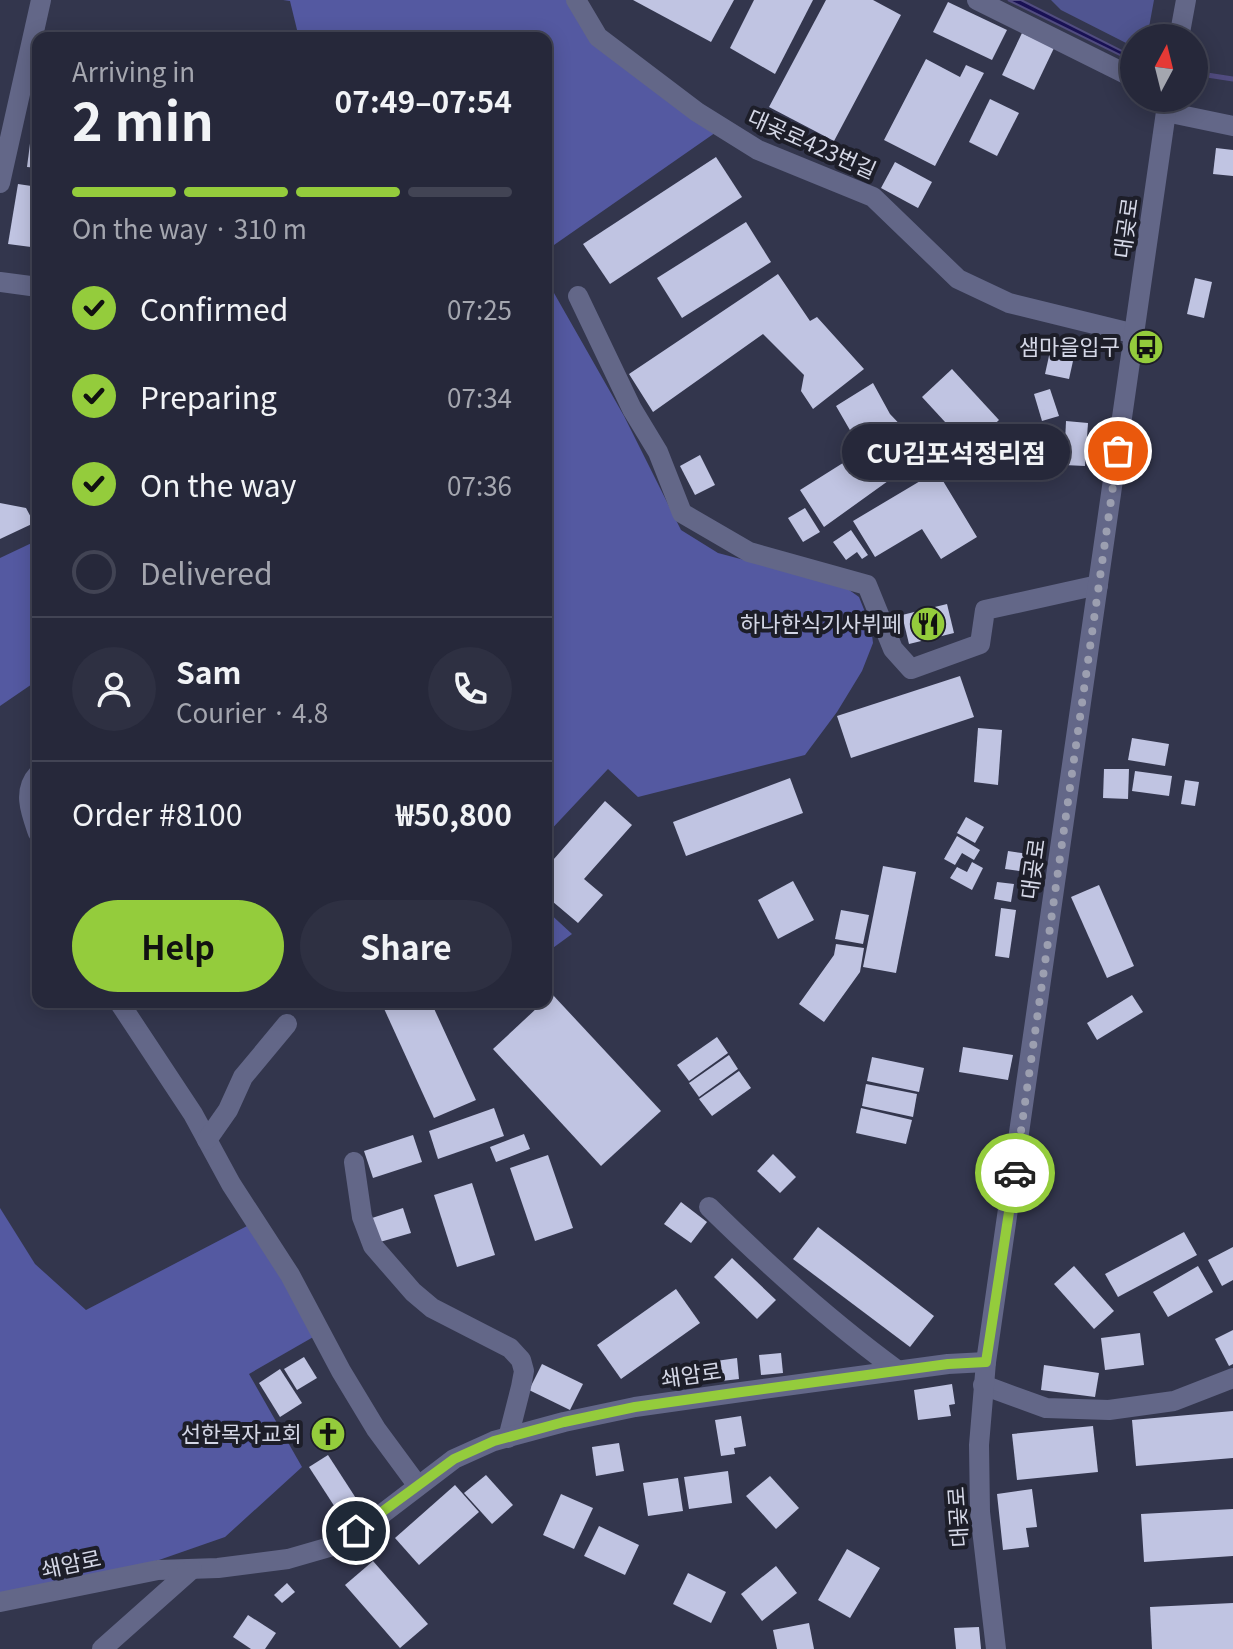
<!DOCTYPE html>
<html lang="en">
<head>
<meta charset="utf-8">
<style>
	body { margin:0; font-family:Georgia,"Noto Sans KR",serif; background:#2e3042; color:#f1f3f6; height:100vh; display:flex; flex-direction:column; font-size:30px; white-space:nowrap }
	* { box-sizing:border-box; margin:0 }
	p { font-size:26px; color:#a4a6af }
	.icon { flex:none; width:44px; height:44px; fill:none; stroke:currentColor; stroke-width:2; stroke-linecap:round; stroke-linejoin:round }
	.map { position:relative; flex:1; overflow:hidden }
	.sheet { position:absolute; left:32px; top:32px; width:520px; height:976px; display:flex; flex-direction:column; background:#26283a; border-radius:16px; box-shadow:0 4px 20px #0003,0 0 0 2px #424454 }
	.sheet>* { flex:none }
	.needle { width:52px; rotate:7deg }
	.controls { position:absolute; left:1120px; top:24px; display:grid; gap:16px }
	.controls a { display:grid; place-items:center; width:88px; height:88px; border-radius:50%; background:#26283a; box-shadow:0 4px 20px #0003,0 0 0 2px #424454; font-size:40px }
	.pin { position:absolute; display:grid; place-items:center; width:68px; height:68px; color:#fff; margin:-34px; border:4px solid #fff; border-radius:50%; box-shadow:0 2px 8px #0007 }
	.courier { position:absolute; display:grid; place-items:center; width:80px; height:80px; margin:-40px; border:6px solid #94cc3c; border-radius:50%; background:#fff; color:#222; box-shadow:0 2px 10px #0007 }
	.bubble { position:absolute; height:56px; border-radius:28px; background:#26283a; box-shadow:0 4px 20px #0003,0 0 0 2px #424454; font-size:26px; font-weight:700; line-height:56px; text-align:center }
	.headline em { font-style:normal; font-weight:700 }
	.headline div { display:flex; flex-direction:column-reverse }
	.headline { display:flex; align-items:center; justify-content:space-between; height:136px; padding:0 40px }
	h1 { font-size:52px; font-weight:700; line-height:60px }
	.bar { display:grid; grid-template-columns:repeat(4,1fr); gap:12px 8px; align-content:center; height:96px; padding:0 40px }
	.bar i { height:10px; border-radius:6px; background:#424454 }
	.bar .current { background:#94cc3c }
	.bar p { grid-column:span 4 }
	.line { display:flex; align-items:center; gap:20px; padding:0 40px; border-top:2px solid #424454 }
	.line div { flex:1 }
	.round { display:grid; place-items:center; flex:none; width:84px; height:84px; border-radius:42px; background:#2e3042 }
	ol { padding:0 40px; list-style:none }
	li { display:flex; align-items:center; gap:24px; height:88px }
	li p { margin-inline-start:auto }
	li .icon { padding:8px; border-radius:50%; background:#94cc3c; color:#111; stroke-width:4 }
	li:last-child { color:#a4a6af }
	li i { width:44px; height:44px; border:4px solid #424454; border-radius:50% }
	.button { display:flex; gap:16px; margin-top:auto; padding:16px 40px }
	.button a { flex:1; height:92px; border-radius:48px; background:#94cc3c; color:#111; font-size:32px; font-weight:700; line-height:92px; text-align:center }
	.button a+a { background:#2e3042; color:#f1f3f6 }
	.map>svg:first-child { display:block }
</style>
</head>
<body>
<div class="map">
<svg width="1233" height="1649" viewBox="0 0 1233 1649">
	<rect width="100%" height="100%" fill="#33364d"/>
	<polygon fill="#505591" points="1051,0 1154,0 1147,38 1134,38 1134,46 1130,45 1061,10"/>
	<g fill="#5459a1">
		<polygon points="283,0 576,0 598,37 722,128 554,245 548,255 546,269 546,38 299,38 290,1"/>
		<polygon points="546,270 550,286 624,416 681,530 718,553 845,587 859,597 871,627 873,643 862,671 837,712 805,755 638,797 608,769 546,835"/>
		<polygon points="38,540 38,680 0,706 0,558"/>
		<polygon points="546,910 572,934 546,953"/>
		<polygon points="0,1208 35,1264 86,1310 247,1226 279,1270 315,1336 249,1374 302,1467 225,1537 159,1560 37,1595 0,1602"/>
	</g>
	<polygon fill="#191154" stroke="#514c80" stroke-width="2" points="1008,0 1021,0 1134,57 1134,62"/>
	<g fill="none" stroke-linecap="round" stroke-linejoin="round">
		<polyline stroke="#514c80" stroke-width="5" points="1194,73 1233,79"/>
	</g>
	<g fill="#c0c4e2">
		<polygon points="633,0 734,0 711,42"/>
		<polygon points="754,0 813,0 775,74 730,48"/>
		<polygon points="826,0 873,0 901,15 834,141 769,107"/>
		<polygon points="948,2 1007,30 992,60 933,32"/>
		<polygon points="62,30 121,36 121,38 61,38"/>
		<polygon points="1022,33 1054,48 1034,90 1002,75"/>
		<polygon points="926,59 960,77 966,65 984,73 935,166 884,140"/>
		<polygon points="990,99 1019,113 997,156 969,142"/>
		<polygon points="32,128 38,129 38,168 27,167"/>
		<polygon points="1216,148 1233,150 1233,176 1213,174"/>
		<polygon points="716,157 742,197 610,284 583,244"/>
		<polygon points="895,162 932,182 918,208 881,188"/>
		<polygon points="18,184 38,187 31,247 8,244"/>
		<polygon points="746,222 771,262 682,318 657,278"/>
		<polygon points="778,274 810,321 817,317 864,369 813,409 801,391 804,375 763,334 653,412 629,374"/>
		<polygon points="1195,278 1212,282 1204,318 1187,314"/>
		<polygon points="1053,338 1077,343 1069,379 1045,374"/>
		<polygon points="952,369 999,420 969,448 922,397"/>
		<polygon points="873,383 890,414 927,453 824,527 800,490 862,451 836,406"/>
		<polygon points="1050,389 1059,416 1042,421 1034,394"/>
		<polygon points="1066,421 1088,423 1085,466 1064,465"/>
		<polygon points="1036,439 1044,461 1007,474 999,451"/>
		<polygon points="700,455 715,485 695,495 680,466"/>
		<polygon points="937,471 977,537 941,559 922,529 875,557 853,521"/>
		<polygon points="0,503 26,508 34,523 0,539"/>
		<polygon points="805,508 820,532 803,542 788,518"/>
		<polygon points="851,530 868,555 862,559 857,552 846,560 833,542"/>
		<polygon points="947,604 954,633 909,644 902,615"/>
		<polygon points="960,676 974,717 851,758 837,716"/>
		<polygon points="978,728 1002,730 998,785 974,782"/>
		<polygon points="1132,738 1169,744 1165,766 1128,760"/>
		<polygon points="1104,769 1129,769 1128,799 1103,798"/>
		<polygon points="1135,771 1172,776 1169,796 1132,791"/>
		<polygon points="790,778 803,813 686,856 673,822"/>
		<polygon points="1185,780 1199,782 1195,806 1181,804"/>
		<polygon points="605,801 632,825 584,879 603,895 578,923 546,896 546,868"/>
		<polygon points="966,817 984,827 975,843 957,833"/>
		<polygon points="957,836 980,850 974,860 962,853 955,865 944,859"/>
		<polygon points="1008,851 1029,854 1026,872 1005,869"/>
		<polygon points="972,862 983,868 972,890 950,878 957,867 967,872"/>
		<polygon points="883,866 916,872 896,973 863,967"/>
		<polygon points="793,881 814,920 778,939 758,900"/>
		<polygon points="997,882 1014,884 1011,902 994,899"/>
		<polygon points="1099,885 1134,966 1107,978 1071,897"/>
		<polygon points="1001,908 1016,910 1009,958 995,956"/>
		<polygon points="841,910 869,915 863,944 835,939"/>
		<polygon points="836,944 864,948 860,972 824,1022 799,1004 834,955"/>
		<polygon points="552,994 661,1111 601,1166 493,1049"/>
		<polygon points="1132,995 1143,1012 1097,1040 1087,1023"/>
		<polygon points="381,1002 431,1002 476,1100 434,1118"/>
		<polygon points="717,1037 728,1053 689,1081 677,1065"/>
		<polygon points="963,1047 1013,1055 1008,1080 959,1072"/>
		<polygon points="729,1055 738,1069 699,1097 689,1083"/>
		<polygon points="872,1057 924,1068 919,1092 867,1081"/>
		<polygon points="739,1071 751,1088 712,1116 699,1099"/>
		<polygon points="866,1084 917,1094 913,1117 862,1106"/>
		<polygon points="494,1108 504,1136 438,1159 429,1131"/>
		<polygon points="861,1108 912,1120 906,1144 856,1133"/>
		<polygon points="524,1134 530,1149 496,1162 490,1147"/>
		<polygon points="413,1135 422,1162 373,1178 364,1151"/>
		<polygon points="773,1154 796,1177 780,1193 757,1171"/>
		<polygon points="548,1155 573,1228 535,1241 510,1168"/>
		<polygon points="472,1183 495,1255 457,1267 434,1195"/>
		<polygon points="681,1202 707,1222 691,1243 664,1224"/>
		<polygon points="403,1208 411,1233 380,1242 372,1218"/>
		<polygon points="818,1227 934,1316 910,1347 793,1259"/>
		<polygon points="1184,1232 1197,1255 1118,1297 1105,1274"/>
		<polygon points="1233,1247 1233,1280 1222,1286 1208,1260"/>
		<polygon points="732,1258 776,1300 757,1319 714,1277"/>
		<polygon points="1074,1266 1114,1311 1094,1329 1054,1284"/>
		<polygon points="1198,1266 1213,1292 1168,1317 1153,1292"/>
		<polygon points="676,1289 700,1323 621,1379 597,1345"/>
		<polygon points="1233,1330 1233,1364 1229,1366 1215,1339"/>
		<polygon points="1140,1333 1144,1365 1105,1370 1101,1338"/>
		<polygon points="781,1353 783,1373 761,1375 759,1355"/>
		<polygon points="304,1357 317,1378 297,1390 284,1369"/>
		<polygon points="737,1358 739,1379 704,1383 702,1363"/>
		<polygon points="542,1364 583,1384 570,1410 529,1390"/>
		<polygon points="1044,1365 1099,1373 1095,1397 1041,1390"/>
		<polygon points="280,1369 302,1403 280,1417 259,1383"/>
		<polygon points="952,1384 955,1404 949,1405 951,1416 918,1420 914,1390"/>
		<polygon points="1233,1411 1233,1458 1136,1466 1132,1420"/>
		<polygon points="741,1416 746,1446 734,1448 735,1454 721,1456 715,1420"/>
		<polygon points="1093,1426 1098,1472 1017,1480 1012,1434"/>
		<polygon points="619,1443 624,1471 596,1476 592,1447"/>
		<polygon points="328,1455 361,1506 342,1518 309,1467"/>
		<polygon points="728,1471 732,1503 689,1509 684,1477"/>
		<polygon points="486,1475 513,1505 492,1524 464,1493"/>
		<polygon points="770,1476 799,1508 776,1529 746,1496"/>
		<polygon points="678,1478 683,1511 648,1516 643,1483"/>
		<polygon points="455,1485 479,1512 419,1565 395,1538"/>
		<polygon points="1032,1489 1037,1527 1026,1528 1029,1547 1003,1550 997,1494"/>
		<polygon points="561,1494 593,1508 574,1549 543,1535"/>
		<polygon points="1233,1509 1233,1556 1144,1562 1141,1514"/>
		<polygon points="599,1526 639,1545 625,1575 584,1556"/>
		<polygon points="847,1549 880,1568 850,1618 818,1600"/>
		<polygon points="373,1561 428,1624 400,1648 345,1585"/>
		<polygon points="776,1566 797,1593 762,1621 741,1594"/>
		<polygon points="688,1573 726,1592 711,1623 673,1604"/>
		<polygon points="287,1583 295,1592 282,1603 274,1595"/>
		<polygon points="1233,1603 1233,1649 1152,1649 1150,1607"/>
		<polygon points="248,1615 276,1633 265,1649 251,1649 233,1637"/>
		<polygon points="809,1623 814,1649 777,1649 773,1630"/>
		<polygon points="979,1627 981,1649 956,1649 954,1628"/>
	</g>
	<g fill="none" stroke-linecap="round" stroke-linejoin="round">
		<g stroke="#636788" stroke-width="20">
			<polyline points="576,0 598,37 697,112 758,150 873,197 958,279 1009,303 1135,334"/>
			<polyline points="977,0 1134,78"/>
			<polyline points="1179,38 1186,0"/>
			<polyline points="1166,112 1233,126"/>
			<polyline points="0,183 41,0"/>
			<polyline points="0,282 38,287"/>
			<polyline points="578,296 632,409 658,452 682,513 749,552 867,585 893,649 911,669 980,644 985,610 1098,585"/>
			<path d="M38,774C22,791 31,813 38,833"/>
			<polyline points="119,1002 193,1114 231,1184 290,1275 341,1371 376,1429 418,1486"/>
			<polyline points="207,1140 228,1110 243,1077 287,1024"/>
			<polyline points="354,1162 362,1217 373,1246 413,1292 432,1308 510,1348 521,1360 524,1371 521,1387 508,1438"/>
			<path d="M709,1207C769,1266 830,1321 897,1370"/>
			<polyline points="983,1385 1046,1408 1109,1410 1174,1401 1233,1378"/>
			<polyline points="0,1602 158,1570 218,1568 288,1559 333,1546 378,1517 454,1459 494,1441 564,1422 635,1407 734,1393 948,1364 986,1362"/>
			<polyline points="102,1649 192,1569"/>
			<polyline points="996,1649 980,1512 979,1445 986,1362 1168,98"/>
		</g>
	</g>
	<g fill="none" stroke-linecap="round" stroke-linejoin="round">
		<polyline stroke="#9c9fb0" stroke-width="8" stroke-dasharray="0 14.4" points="1015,1173 1118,451"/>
		<polyline stroke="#94cc3c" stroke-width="10" points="356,1531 454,1459 494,1441 564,1422 635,1407 734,1393 948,1364 986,1362 1015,1173"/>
	</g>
	<defs>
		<symbol id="bus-disc" viewBox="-11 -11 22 22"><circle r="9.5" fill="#94cc3c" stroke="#1d1e29"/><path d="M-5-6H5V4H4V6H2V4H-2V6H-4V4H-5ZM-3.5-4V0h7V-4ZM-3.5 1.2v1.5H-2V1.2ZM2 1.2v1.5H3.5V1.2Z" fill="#111"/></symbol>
		<symbol id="restaurant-disc" viewBox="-11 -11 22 22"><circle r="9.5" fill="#94cc3c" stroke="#1d1e29"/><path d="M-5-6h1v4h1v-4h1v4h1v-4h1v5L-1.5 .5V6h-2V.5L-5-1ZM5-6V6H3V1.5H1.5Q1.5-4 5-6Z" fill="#111"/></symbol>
		<symbol id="church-disc" viewBox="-11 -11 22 22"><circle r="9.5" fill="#94cc3c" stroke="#1d1e29"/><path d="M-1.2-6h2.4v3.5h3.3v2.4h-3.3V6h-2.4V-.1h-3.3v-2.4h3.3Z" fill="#111"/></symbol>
	</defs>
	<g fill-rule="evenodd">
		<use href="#bus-disc" x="1126" y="327" width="40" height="40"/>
		<use href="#restaurant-disc" x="908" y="604" width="40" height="40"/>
		<use href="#church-disc" x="308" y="1414" width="40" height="40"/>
	</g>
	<g text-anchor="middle" stroke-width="8" stroke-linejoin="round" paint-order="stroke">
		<g font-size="22" fill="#d4d7e6" stroke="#1d1e29">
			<text transform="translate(812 144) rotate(24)" y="8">대곶로423번길</text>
			<text transform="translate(1126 228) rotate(-82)" y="8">대곶로</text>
			<text transform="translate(1033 869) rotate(-82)" y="8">대곶로</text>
			<text transform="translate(691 1375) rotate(-8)" y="8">쇄암로</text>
			<text transform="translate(958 1517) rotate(-94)" y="8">대곶로</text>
			<text transform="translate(71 1564) rotate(-12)" y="8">쇄암로</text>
		</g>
		<g font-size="22" fill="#d4d7e6" stroke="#1d1e29" text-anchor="end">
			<text x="1120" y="355">샘마을입구</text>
			<text x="902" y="632">하나한식기사뷔페</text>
			<text x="302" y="1442">선한목자교회</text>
		</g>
	</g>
</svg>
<div class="controls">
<a><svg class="needle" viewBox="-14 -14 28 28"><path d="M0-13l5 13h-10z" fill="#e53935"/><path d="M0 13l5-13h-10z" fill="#a4a6af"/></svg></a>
</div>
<div class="pin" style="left:1118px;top:451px;background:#ea580c"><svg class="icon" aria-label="bag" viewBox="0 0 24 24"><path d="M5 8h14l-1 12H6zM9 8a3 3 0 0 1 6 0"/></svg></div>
<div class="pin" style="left:356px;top:1531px;background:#1f2937"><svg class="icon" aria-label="home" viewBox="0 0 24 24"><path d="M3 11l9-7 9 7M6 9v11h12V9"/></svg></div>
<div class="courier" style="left:1015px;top:1173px"><svg class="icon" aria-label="car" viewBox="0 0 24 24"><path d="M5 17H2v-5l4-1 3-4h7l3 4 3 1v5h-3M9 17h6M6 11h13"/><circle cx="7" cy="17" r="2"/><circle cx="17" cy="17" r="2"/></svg></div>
<div class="bubble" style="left:842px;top:424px;width:228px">CU김포석정리점</div>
<section class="sheet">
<div class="headline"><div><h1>2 min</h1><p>Arriving in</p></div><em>07:49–07:54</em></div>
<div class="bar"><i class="current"></i><i class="current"></i><i class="current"></i><i></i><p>On the way · 310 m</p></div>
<ol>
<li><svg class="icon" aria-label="check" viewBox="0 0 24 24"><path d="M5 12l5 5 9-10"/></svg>Confirmed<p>07:25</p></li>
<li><svg class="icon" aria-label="check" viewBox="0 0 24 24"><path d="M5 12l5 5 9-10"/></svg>Preparing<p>07:34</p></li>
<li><svg class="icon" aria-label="check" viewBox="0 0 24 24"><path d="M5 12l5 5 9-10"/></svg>On the way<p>07:36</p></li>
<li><i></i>Delivered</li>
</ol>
<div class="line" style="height:144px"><a class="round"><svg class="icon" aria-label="person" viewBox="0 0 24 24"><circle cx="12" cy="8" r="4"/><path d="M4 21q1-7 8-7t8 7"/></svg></a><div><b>Sam</b><p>Courier · 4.8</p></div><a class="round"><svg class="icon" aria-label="phone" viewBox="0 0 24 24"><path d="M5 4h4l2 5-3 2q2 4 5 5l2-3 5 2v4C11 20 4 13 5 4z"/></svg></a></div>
<div class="line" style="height:104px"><div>Order #8100</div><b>₩50,800</b></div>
<div class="button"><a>Help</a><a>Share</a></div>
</section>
</div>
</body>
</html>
